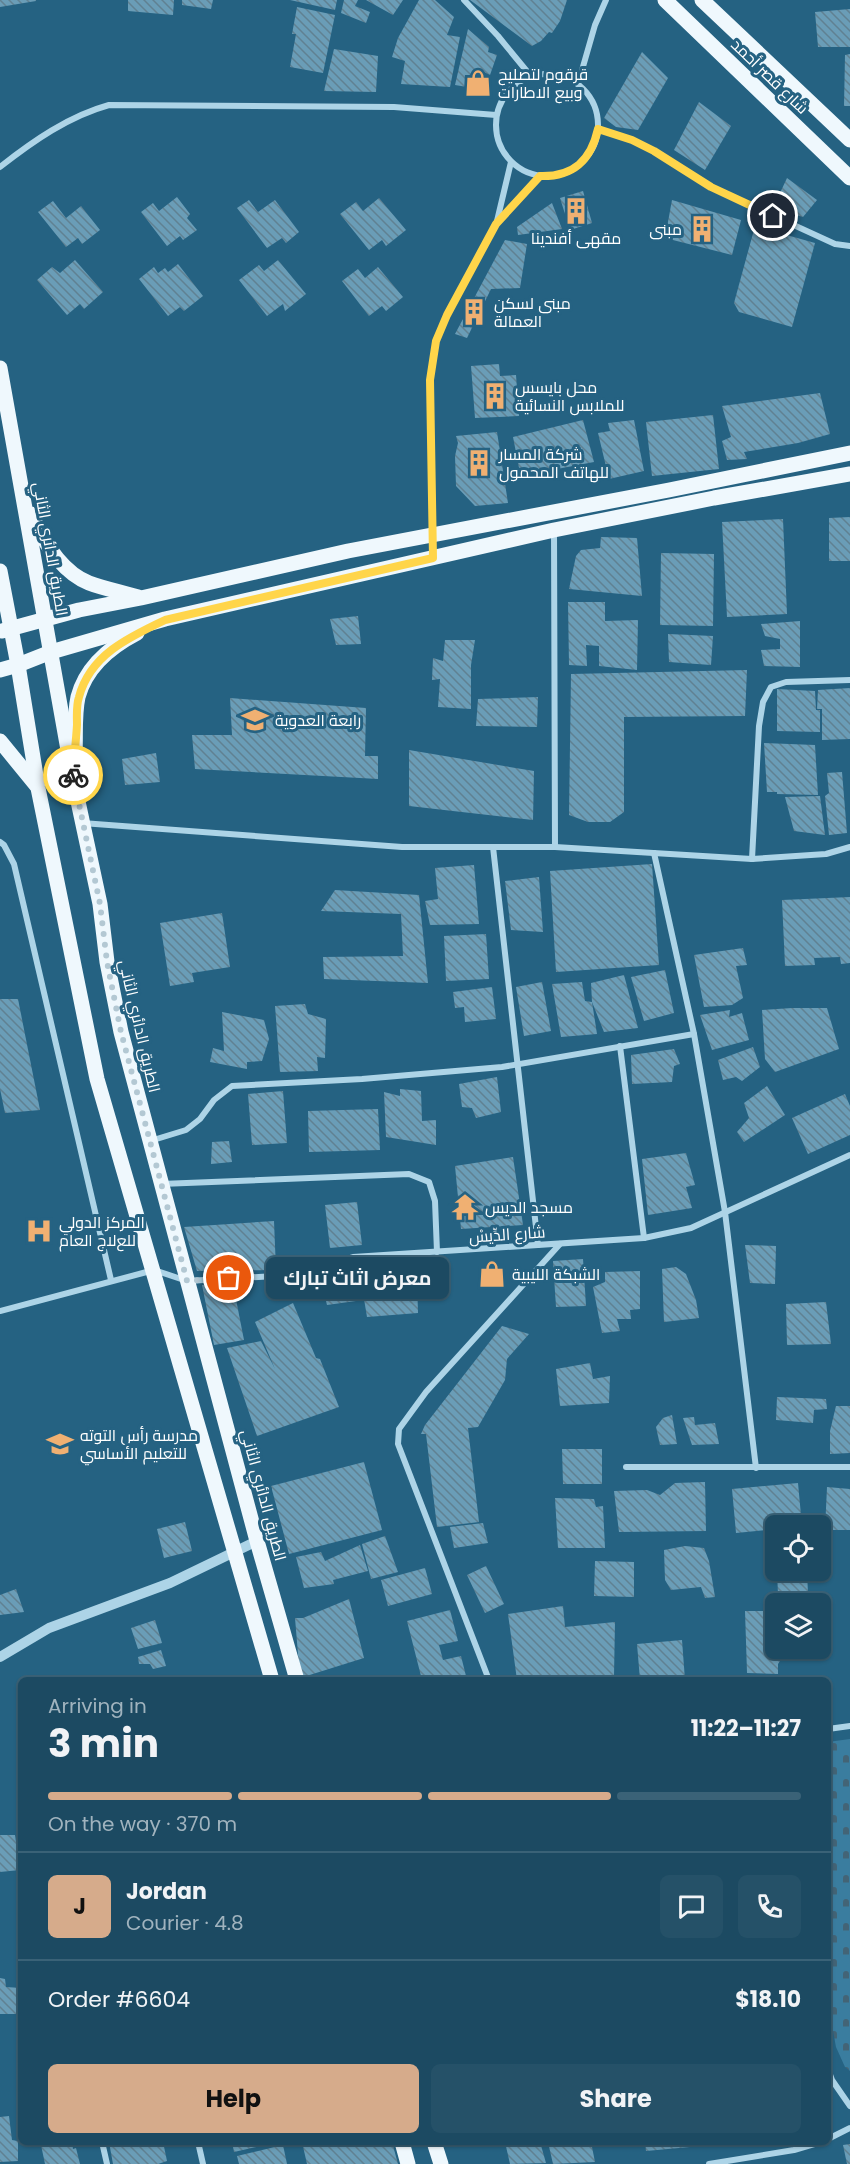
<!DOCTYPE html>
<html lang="en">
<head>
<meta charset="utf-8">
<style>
	body { margin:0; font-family:Poppins,Cairo,sans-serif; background:#255168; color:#f1f3f6; height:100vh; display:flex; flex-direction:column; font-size:22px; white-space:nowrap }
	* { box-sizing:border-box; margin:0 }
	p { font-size:20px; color:#a0b3be }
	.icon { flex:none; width:33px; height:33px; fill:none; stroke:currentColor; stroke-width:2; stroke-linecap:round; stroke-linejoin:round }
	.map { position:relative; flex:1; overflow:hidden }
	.side { position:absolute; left:18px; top:1677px; width:813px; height:468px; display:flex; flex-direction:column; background:#1c4a62; border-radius:9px; box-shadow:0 2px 4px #0004,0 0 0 2px #3a6277 }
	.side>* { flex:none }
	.fabs { position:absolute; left:765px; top:1515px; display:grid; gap:12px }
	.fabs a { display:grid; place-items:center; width:66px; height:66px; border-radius:9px; background:#1c4a62; box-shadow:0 2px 4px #0004,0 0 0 2px #3a6277; font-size:30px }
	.pin { position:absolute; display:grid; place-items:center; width:51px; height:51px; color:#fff; margin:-26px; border:3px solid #fff; border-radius:50%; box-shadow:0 2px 6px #0007 }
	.courier { position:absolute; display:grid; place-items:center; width:60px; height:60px; margin:-30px; border:4px solid #ffd54a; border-radius:50%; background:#fff; color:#222; box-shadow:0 2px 8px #0007 }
	.bubble { position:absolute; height:42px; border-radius:9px; background:#1c4a62; box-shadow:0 2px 4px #0004,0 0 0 2px #3a6277; font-size:20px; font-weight:700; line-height:42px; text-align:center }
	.head em { font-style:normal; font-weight:700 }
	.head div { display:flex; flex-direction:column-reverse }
	.head { display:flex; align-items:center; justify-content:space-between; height:102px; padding:0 30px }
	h1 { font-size:39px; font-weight:700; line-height:45px }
	.bar { display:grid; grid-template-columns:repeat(4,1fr); gap:9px 6px; align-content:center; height:72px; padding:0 30px }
	.bar i { height:8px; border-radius:4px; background:#3a6277 }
	.bar .on { background:#d6ab8b }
	.bar p { grid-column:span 4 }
	.line { display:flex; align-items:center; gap:15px; padding:0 30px; border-top:2px solid #3a6277 }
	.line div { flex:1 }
	.round { display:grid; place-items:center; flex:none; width:63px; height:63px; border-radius:9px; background:#255168 }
	.button { display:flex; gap:12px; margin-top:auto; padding:12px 30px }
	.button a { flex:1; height:69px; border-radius:9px; background:#d6ab8b; color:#111; font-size:24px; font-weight:700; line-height:69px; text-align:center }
	.button a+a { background:#255168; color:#f1f3f6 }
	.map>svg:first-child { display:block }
</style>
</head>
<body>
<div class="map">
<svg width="850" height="2164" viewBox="0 0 850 2164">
	<defs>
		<pattern id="cemetery-stones" width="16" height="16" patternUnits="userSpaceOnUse" patternTransform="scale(1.5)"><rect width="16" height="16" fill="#3a7d9f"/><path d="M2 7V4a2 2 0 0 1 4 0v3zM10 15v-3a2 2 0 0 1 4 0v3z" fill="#436476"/></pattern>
		<pattern id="building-back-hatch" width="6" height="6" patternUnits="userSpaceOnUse" patternTransform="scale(1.5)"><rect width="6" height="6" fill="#6a9db7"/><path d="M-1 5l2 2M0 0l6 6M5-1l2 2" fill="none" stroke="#608192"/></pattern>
	</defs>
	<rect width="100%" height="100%" fill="#256282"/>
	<polygon fill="url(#cemetery-stones)" points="850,1739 850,2071 845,2067 836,2047 828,2003 828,1742"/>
	<g fill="url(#building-back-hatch)">
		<polygon points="0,0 36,0 36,1 0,7"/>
		<polygon points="128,0 174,0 173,15 128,11"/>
		<polygon points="182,0 213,0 211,9 182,5"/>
		<polygon points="290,0 337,0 335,10"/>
		<polygon points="344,0 358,0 355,6 370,12 366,23 341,13"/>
		<polygon points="366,0 403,0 393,15"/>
		<polygon points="419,0 435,0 454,17 447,35 460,37 450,87 401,84 405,61 392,57 398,38"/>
		<polygon points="470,0 567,0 560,21 552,33 549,32 541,41 532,46"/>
		<polygon points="297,7 335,15 323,73 290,67 296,34 292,34"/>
		<polygon points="850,9 850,47 818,47 815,12"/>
		<polygon points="468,29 489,47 488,52 497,55 490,75 484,72 467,87 455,85"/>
		<polygon points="334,49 378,56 376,92 324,91"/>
		<polygon points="642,52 668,78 638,130 616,127 604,118"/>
		<polygon points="850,54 850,106 844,106 845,55"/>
		<polygon points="699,102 731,126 705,170 674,150"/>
		<polygon points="787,178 817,200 803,217 773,208"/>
		<polygon points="583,191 592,223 570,230 560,198"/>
		<polygon points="177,197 190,214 187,218 197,230 183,240 180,236 167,246 141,212 153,203 159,211"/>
		<polygon points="379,198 406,230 386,246 382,240 369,250 340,214 356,202 363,211"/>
		<polygon points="249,200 258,212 275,200 299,232 286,243 282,238 267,248 237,208"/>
		<polygon points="672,200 741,220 732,255 665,238"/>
		<polygon points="53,201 66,218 81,206 100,230 82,244 78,238 66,247 38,212"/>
		<polygon points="552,203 562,229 518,235 517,227"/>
		<polygon points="755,226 815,243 792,327 739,312 734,303"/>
		<polygon points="505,240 527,244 520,288 491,289 467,338 455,334"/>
		<polygon points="75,260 103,292 84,309 80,304 67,315 37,280 52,267 60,273"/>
		<polygon points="278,260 306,294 285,311 283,304 267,316 239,280 259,265 264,271"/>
		<polygon points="178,264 203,296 184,311 180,307 168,316 139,279 154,267 158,273 165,268 168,272"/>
		<polygon points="378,267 403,297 386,311 382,306 369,316 342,281 358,269 365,278"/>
		<polygon points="499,364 500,376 516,375 519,416 475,418 471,366"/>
		<polygon points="820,393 830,434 798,443 744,452 747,459 727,460 722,441 731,437 722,406"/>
		<polygon points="713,415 719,469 652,476 646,422"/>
		<polygon points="583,420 594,462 557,469 557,478 546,480 545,472 520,473 513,437"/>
		<polygon points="634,420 644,471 609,479 598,433 610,431 608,423"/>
		<polygon points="497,432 508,503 475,506 456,486 455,456 458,443 456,436"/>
		<polygon points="850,517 850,561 829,561 829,518"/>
		<polygon points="783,519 787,614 727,617 722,522"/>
		<polygon points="601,537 637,538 642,596 569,589 576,556 581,550 600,548"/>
		<polygon points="661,553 714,554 713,626 660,625"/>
		<polygon points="568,602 605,602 605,621 638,620 637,670 599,666 599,646 586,645 587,666 569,665"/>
		<polygon points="358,616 361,644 336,645 330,619"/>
		<polygon points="800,621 800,667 764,666 761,650 780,649 780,639 765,636 761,624"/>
		<polygon points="668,634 713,636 711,665 669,662"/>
		<polygon points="445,640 475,640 471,665 471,709 438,707 440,679 432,680 433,658 443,661"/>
		<polygon points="747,670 745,716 624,717 624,812 610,822 588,822 569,815 571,674"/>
		<polygon points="850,688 850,739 822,740 822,709 817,709 818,690"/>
		<polygon points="777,689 815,691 816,710 820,710 820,732 777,731"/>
		<polygon points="538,697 537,727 476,726 478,699"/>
		<polygon points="230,698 366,708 365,756 378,756 378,779 195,769 192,735 232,735"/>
		<polygon points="764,743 815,745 818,795 777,794 777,792 767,792"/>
		<polygon points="409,750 534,771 533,820 409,806"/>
		<polygon points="156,753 160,782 125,785 122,759"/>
		<polygon points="842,772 847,833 829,835 825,796 829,793 827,773"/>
		<polygon points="820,796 825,835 794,831 785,797"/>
		<polygon points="652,864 659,965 556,972 550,871"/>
		<polygon points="474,865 479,924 430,925 425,901 438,899 435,868"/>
		<polygon points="539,877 543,932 511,930 505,881"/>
		<polygon points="335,890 419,895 428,983 324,979 323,957 403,956 401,914 321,911"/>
		<polygon points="850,897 850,963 841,964 840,957 814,958 815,965 785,966 782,900"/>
		<polygon points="222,913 230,967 192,973 194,982 170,986 160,923"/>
		<polygon points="486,934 489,979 446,981 444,936"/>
		<polygon points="743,948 747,965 736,966 743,998 732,1005 704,1007 694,955"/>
		<polygon points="665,970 674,1013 644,1021 631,977"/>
		<polygon points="624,975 638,1028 604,1032 592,1002 591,983"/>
		<polygon points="542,982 551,1031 524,1036 516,987"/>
		<polygon points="582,982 585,1001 592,1002 597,1034 561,1037 552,984"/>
		<polygon points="492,987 496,1019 465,1022 464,1007 455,1008 453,992"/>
		<polygon points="0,999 18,999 40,1110 5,1113 0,1089"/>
		<polygon points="305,1004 308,1014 326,1019 325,1058 317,1057 318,1071 280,1072 275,1006"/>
		<polygon points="792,1008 827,1008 839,1049 775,1072 765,1059 762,1010"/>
		<polygon points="730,1010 729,1017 742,1013 749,1040 712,1050 700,1015"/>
		<polygon points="222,1012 264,1020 269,1039 262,1061 247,1062 247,1069 210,1062 213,1048 224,1051"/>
		<polygon points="753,1047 760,1067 742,1081 736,1077 723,1080 718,1060"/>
		<polygon points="674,1049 680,1064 674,1066 672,1082 632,1084 631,1055"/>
		<polygon points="497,1077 501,1112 476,1118 472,1108 462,1107 459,1084"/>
		<polygon points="767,1086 785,1115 744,1142 737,1132 749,1118 744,1103"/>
		<polygon points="400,1089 421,1091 422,1121 436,1120 436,1145 386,1137 384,1092 400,1096"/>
		<polygon points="283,1091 287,1143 252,1145 248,1094"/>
		<polygon points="845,1094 850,1106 850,1135 808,1154 792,1118"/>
		<polygon points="378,1109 380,1150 309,1152 308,1111"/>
		<polygon points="229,1141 232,1162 211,1164 212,1142"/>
		<polygon points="686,1153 695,1185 686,1187 692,1208 648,1215 642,1159"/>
		<polygon points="513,1157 523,1225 461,1229 455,1166"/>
		<polygon points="357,1202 362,1245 330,1248 325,1205"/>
		<polygon points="274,1221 276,1270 197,1271 184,1227"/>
		<polygon points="745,1245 776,1246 775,1284 750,1283"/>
		<polygon points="583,1259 586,1306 556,1307 553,1261"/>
		<polygon points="676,1267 686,1274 696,1300 699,1318 664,1322 662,1269"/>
		<polygon points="355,1269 356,1301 327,1305 321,1281"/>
		<polygon points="640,1271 640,1309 630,1310 631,1319 617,1319 620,1331 602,1333 593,1287 605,1282 605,1272"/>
		<polygon points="232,1279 244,1340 214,1345 202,1285"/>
		<polygon points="417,1279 418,1313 367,1317 361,1281"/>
		<polygon points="826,1302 831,1344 787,1345 786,1304"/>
		<polygon points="293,1303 316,1358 320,1359 339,1407 257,1436 227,1348 261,1341 275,1369 255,1322"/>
		<polygon points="502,1326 529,1334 507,1359 505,1380 478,1427 468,1428 479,1522 437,1527 426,1434 421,1434 425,1425"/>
		<polygon points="590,1363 593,1379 610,1376 609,1403 560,1406 556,1369"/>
		<polygon points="777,1397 826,1399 827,1409 814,1410 813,1423 776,1420"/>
		<polygon points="836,1406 850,1406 850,1453 830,1454 830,1431"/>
		<polygon points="672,1415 677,1444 660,1445 656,1427 663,1418"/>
		<polygon points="694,1417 695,1425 715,1423 719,1444 692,1445 683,1418"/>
		<polygon points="562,1449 602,1449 602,1484 563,1484"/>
		<polygon points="364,1462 382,1530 289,1554 271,1486"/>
		<polygon points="705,1482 706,1531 619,1532 614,1491 647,1490 660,1495 675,1483"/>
		<polygon points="798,1483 802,1526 776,1526 776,1529 736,1533 732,1489"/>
		<polygon points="827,1487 850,1489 850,1530 825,1530"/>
		<polygon points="555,1498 594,1499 596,1507 603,1506 605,1548 558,1548"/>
		<polygon points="185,1522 192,1551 164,1558 157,1529"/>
		<polygon points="483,1523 488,1543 454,1548 450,1527"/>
		<polygon points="385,1536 398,1572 371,1579 362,1544"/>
		<polygon points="360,1545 368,1571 333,1580 334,1584 304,1588 296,1557 321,1552 325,1561"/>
		<polygon points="685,1546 704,1548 709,1561 715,1597 705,1598 701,1587 671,1590 665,1580 664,1550"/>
		<polygon points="595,1561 634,1562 634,1597 594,1596"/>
		<polygon points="486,1566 504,1604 485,1613 467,1575"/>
		<polygon points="425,1568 432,1594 388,1606 381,1580"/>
		<polygon points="777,1570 807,1570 808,1595 778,1595"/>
		<polygon points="16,1589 24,1612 0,1615 0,1595"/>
		<polygon points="349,1599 364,1658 300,1678 295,1618 303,1618"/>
		<polygon points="563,1606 565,1627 615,1622 614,1676 599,1680 517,1680 508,1614"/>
		<polygon points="450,1610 458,1641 439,1645 443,1660 461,1656 467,1680 422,1680 407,1621"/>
		<polygon points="745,1611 776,1611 776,1648 782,1648 782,1658 778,1664 778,1674 747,1673"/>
		<polygon points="155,1620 162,1643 138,1649 131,1628"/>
		<polygon points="682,1640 685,1680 640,1680 637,1644"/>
		<polygon points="161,1650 166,1666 153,1669 150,1664 139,1664 138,1657"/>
		<polygon points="0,1835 15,1835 20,1870 0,1872"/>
		<polygon points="0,1978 5,1979 6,1987 21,1988 21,2014 0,2014"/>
		<polygon points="9,2116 12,2140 18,2141 18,2161 0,2162 0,2117"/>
		<polygon points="52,2142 72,2142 73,2149 76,2148 80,2164 45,2164 41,2145"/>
		<polygon points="109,2142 163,2142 167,2161 158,2164 113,2164"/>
		<polygon points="232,2142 274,2142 274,2143 234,2152"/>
		<polygon points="302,2142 392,2142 398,2164 307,2164"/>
		<polygon points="505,2142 540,2142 546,2163 510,2164"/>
		<polygon points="548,2142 591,2142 595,2162 553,2164"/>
		<polygon points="645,2142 690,2142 690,2147 646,2151"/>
		<polygon points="850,2144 850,2164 847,2164 843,2145"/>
		<polygon points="283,2145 287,2164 239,2164 237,2156"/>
	</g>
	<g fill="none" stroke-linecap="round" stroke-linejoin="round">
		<g stroke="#add4e7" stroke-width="6">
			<polyline points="464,0 498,36 530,75"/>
			<circle cx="547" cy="125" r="51"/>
			<polyline points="578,84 595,25 606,0"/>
			<polyline points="599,129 632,140 654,151 711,187 835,244 850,246"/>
			<path d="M0,167C33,141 69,116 109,105L394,107L496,115"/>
			<polyline points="497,221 511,162"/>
			<polyline points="554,530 555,847"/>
			<polyline points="433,558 430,380 436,341 447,315 496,224 540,176"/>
			<polyline points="82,823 402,847 555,847 752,859 826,854 850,847"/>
			<polyline points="0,842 4,845 14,864 111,1280"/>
			<polyline points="493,847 538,1245"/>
			<polyline points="654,853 694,1034 725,1212 756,1468"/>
			<polyline points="752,859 759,726 763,702 771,687 786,682 850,680"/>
			<polyline points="620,1046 644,1238"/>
			<polyline points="150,1141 186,1130 200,1119 214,1100 232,1086 362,1079 502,1067 694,1034"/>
			<polyline points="161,1184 409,1174 429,1182 435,1201 437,1252"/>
			<polyline points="0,1311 154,1270 187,1281 293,1275 353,1257 644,1238 691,1228 850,1155"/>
			<polyline points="626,1467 850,1467"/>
			<polyline points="489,1680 398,1444 399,1429 426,1392 560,1244"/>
			<polyline points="828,1729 850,1726"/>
			<polyline points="828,2069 832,2080 850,2106"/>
			<polyline points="828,2139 850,2128"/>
			<polyline points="102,2142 107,2164"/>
			<polyline points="198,2142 203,2164"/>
			<polyline points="709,2164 794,2150 821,2142"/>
		</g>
		<polyline stroke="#add4e7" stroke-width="10" points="0,1657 49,1628 170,1583 257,1541"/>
		<g stroke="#eff8fd" stroke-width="15">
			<polyline points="665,0 850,178"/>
			<polyline points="702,0 850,140"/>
			<polyline points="0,368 73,778 100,904 107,962 121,1032 257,1541 297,1680"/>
			<path d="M31,514C43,541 61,572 89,583C105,589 122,592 138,597"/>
			<polyline points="0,571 18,665 38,788 97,1079 272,1680"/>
			<polyline points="2,631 79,610 141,598 348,551 669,490 850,453"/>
			<polyline points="0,670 18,665 51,652 165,619 554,530 714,498 850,474"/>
			<polyline points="0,741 36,785"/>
			<path d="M75,754C76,736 74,715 78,697C86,667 110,647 137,633"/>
			<polyline points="402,2142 408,2164"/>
			<polyline points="434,2142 441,2164"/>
		</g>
	</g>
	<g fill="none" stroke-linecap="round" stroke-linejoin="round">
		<polyline stroke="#b3c8d3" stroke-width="6" stroke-dasharray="0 10.8" points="73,775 100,904 107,962 121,1032 187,1281 229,1278"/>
		<path stroke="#ffd54a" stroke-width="8" d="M73,775C74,758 76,741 77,725C77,716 76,706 79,697C90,655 129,637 165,620L433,558L430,380L436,341L447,315L496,224L540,176C574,177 591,160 598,129L632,140L654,151L711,187L773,216"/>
	</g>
	<defs>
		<symbol id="shop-bare" viewBox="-9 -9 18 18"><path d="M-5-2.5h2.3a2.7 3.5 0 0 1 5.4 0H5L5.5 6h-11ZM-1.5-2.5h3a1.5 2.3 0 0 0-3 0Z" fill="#f0b072" stroke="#256282" stroke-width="2.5" paint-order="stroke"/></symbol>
		<symbol id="building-bare" viewBox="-9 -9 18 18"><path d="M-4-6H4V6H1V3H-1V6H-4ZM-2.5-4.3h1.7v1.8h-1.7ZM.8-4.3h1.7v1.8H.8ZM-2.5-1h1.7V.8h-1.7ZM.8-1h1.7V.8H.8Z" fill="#f0b072" stroke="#256282" stroke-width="2.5" paint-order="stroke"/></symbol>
		<symbol id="school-bare" viewBox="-9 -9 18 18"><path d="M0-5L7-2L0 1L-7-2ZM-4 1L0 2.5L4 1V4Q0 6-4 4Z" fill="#f0b072" stroke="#256282" stroke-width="2.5" paint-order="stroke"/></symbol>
		<symbol id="temple-bare" viewBox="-9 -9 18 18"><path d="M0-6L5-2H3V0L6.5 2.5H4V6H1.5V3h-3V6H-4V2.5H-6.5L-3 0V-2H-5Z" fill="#f0b072" stroke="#256282" stroke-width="2.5" paint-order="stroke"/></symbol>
		<symbol id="hospital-bare" viewBox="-9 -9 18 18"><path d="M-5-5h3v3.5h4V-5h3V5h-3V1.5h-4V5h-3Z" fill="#f0b072" stroke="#256282" stroke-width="2.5" paint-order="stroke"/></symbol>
	</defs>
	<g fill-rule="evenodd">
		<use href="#shop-bare" x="459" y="64" width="38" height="38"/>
		<use href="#building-bare" x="557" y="192" width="38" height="38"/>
		<use href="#building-bare" x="683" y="210" width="38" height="38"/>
		<use href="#building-bare" x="455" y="293" width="38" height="38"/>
		<use href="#building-bare" x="476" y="377" width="38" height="38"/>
		<use href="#building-bare" x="460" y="444" width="38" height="38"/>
		<use href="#school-bare" x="236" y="701" width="38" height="38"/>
		<use href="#temple-bare" x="446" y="1188" width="38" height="38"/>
		<use href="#hospital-bare" x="20" y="1212" width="38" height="38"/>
		<use href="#shop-bare" x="473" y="1255" width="38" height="38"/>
		<use href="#school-bare" x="41" y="1425" width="38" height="38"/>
	</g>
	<g text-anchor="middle" stroke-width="6" stroke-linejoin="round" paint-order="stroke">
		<g font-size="16" fill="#fff" stroke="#256282" text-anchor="start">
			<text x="498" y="80">قرقوم لتصليح<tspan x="498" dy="18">وبيع الاطارات</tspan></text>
			<text x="682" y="235" text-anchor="end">مبنى</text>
			<text x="576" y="244" text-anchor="middle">مقهى أفندينا</text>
			<text x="494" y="309">مبنى لسكن<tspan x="494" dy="18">العمالة</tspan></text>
			<text x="515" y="393">محل بايسس<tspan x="515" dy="18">للملابس النسائية</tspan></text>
			<text x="499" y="460">شركة المسار<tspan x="499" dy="18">للهاتف المحمول</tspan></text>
			<text x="275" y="726">رابعة العدوية</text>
			<text x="485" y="1213">مسجد الديس</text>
			<text x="59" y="1228">المركز الدولي<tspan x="59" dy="18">للعﻻج العام</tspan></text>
			<text x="512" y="1280">الشبكة الليبية</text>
			<text x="80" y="1441">مدرسة رأس التوته<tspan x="80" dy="18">للتعليم الأساسي</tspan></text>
		</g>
		<g font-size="16" fill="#fff" stroke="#256282">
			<text transform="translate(770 76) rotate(44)" y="6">شارع قصر أحمد</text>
			<text transform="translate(51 549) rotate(80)" y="6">الطريق الدائري الثاني</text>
			<text transform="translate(140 1026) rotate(77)" y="6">الطريق الدائري الثاني</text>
			<text transform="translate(507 1234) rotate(-4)" y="6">شارع الدِّيسْ</text>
			<text transform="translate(264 1495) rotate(75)" y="6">الطريق الدائري الثاني</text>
		</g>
	</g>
</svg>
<div class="fabs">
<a><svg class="icon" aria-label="locate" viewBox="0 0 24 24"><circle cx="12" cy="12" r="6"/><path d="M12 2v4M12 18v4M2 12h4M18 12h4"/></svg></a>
<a><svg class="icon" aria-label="layers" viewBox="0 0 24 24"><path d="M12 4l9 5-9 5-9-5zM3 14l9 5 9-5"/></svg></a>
</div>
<div class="pin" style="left:229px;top:1278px;background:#ea580c"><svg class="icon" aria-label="bag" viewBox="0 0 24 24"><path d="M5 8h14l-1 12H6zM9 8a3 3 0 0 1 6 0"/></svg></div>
<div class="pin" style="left:773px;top:216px;background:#1f2937"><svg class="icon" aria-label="home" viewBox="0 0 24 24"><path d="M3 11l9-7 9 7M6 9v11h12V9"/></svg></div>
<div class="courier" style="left:73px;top:775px"><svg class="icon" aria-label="bike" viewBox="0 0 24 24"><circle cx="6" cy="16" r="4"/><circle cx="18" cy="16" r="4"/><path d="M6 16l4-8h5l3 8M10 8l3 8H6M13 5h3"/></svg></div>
<div class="bubble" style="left:266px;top:1257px;width:183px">معرض اثاث تبارك</div>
<section class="side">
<div class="head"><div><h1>3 min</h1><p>Arriving in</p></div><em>11:22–11:27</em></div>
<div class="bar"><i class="on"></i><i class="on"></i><i class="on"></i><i></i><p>On the way · 370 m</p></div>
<div class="line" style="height:108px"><b class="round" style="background:#d6ab8b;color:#111">J</b><div><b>Jordan</b><p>Courier · 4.8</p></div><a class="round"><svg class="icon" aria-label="chat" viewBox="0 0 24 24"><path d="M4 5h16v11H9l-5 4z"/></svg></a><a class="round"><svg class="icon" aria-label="phone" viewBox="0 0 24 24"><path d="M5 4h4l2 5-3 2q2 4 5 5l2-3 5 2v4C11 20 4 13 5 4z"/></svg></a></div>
<div class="line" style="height:78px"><div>Order #6604</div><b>$18.10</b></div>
<div class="button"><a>Help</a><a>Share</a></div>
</section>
</div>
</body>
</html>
